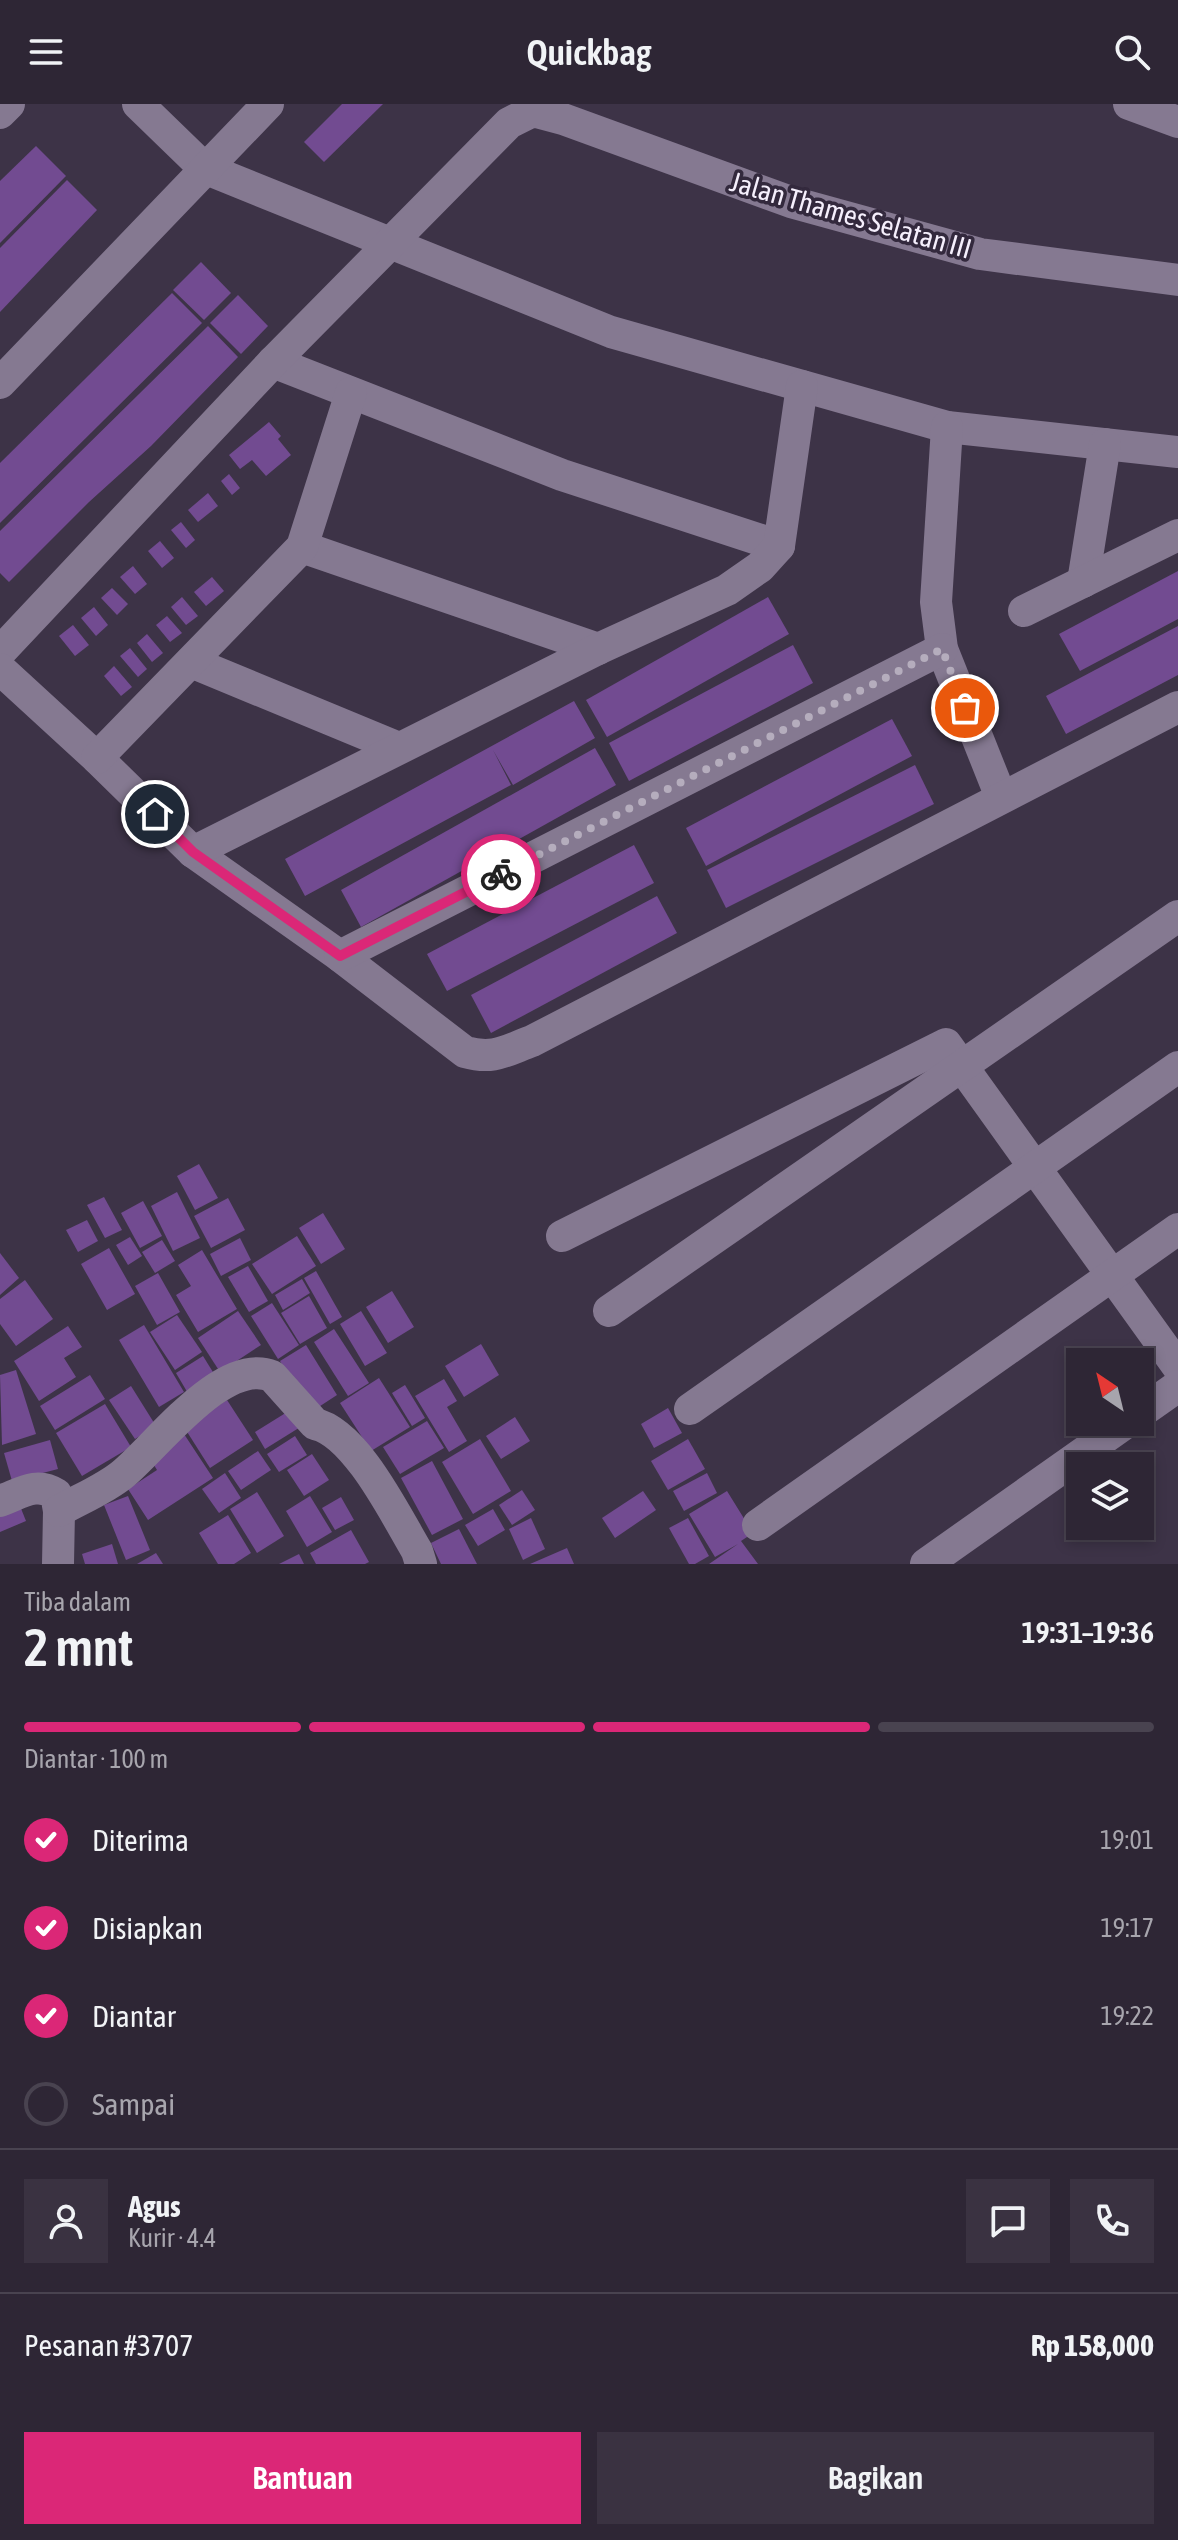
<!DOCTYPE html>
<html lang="id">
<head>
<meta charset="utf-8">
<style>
	body { margin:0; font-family:"Asap Condensed",sans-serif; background:#3a3241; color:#f1f3f6; height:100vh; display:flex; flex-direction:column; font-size:30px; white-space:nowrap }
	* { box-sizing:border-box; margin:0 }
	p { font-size:26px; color:#a7a5ad }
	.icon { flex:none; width:44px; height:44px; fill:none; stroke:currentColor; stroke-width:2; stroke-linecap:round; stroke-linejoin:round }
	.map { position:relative; height:1460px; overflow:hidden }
	.sheet { display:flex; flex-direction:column; background:#2e2635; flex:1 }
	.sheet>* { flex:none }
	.needle { width:52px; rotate:325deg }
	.tools { position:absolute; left:1066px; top:1244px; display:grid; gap:16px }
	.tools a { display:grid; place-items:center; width:88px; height:88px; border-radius:0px; background:#2e2635; box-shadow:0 4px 12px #0003,0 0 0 2px #494350; font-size:40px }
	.pin { position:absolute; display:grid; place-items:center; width:68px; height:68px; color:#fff; margin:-34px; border:4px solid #fff; border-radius:50%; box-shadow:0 2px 8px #0007 }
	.courier { position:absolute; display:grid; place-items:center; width:80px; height:80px; margin:-40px; border:6px solid #db2777; border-radius:50%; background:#fff; color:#222; box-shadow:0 2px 10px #0007 }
	.headline em { font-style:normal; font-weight:600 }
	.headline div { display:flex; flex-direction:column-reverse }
	.headline { display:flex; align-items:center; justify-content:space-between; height:136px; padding:0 24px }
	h1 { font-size:52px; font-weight:600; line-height:60px }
	.bar { display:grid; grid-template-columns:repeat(4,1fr); gap:12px 8px; align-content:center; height:96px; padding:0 24px }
	.bar i { height:10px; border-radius:6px; background:#494350 }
	.bar .active { background:#db2777 }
	.bar p { grid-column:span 4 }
	.line { display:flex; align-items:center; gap:20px; padding:0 24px; border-top:2px solid #494350 }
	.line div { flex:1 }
	.round { display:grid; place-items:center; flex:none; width:84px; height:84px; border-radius:0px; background:#3a3241 }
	ol { padding:0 24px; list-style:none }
	li { display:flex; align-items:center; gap:24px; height:88px }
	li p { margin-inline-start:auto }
	li .icon { padding:8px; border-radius:50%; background:#db2777; color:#fff; stroke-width:4 }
	li:last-child { color:#a7a5ad }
	li i { width:44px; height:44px; border:4px solid #494350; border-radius:50% }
	.cta { display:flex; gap:16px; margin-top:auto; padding:16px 24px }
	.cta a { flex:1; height:92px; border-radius:0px; background:#db2777; color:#fff; font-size:32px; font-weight:600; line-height:92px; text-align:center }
	.cta a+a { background:#3a3241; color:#f1f3f6 }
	header { display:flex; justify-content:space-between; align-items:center; height:104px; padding:0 24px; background:#2e2635; font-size:36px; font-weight:600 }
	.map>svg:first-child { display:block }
</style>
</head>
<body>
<header><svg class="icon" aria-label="menu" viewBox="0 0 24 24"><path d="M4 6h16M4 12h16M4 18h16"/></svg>Quickbag<svg class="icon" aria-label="search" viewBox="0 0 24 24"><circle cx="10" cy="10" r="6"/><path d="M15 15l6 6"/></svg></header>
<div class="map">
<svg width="1178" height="1460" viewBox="0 0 1178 1460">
	<rect width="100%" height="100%" fill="#3d3347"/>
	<g fill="#724b91">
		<polygon points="342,0 383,0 324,58 304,38"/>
		<polygon points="36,42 66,72 0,139 0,77"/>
		<polygon points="67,76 97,106 0,208 0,144"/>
		<polygon points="201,158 231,189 204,216 173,186"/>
		<polygon points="172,189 202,219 0,419 0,359"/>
		<polygon points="238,191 268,222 241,250 210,219"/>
		<polygon points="208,222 238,253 151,342 89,398 9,478 0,469 0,427"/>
		<polygon points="269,318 281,332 278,335 291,351 266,372 252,356 240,365 229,351"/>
		<polygon points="229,370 240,384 232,391 221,377"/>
		<polygon points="208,389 218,402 198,418 188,406"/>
		<polygon points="181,418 195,436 186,444 171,426"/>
		<polygon points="160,437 174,454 162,464 148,447"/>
		<polygon points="133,462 147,480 135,490 120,473"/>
		<polygon points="1178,467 1178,515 1080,567 1059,530"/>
		<polygon points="212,473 224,487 206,502 194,488"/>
		<polygon points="112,484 128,500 117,511 101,494"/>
		<polygon points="182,493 198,512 186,521 171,503"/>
		<polygon points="768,493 789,530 607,633 586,596"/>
		<polygon points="94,503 108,521 96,532 81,514"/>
		<polygon points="167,512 182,529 170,538 156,521"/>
		<polygon points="73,521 89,541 75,552 59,532"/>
		<polygon points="1178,522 1178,571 1066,630 1046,592"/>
		<polygon points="147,530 163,549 152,558 137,539"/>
		<polygon points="793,541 813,579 629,677 609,639"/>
		<polygon points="130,544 147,565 138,573 120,552"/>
		<polygon points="114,562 132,583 121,592 104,572"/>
		<polygon points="574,597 595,634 513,681 493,646 511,681 305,792 285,755"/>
		<polygon points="892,615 912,652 706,762 686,724"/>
		<polygon points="595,644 616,681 361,823 341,786"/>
		<polygon points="915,661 934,700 726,804 707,766"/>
		<polygon points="634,741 654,779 447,887 427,850"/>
		<polygon points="657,792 677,829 491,929 471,891"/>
		<polygon points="199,1060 218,1094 195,1106 177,1072"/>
		<polygon points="177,1088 200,1134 173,1147 151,1102"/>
		<polygon points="104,1093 122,1126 105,1134 87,1101"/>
		<polygon points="228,1094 245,1126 211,1144 194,1112"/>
		<polygon points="143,1097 162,1132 140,1144 121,1109"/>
		<polygon points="323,1109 345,1145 321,1160 299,1124"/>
		<polygon points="87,1116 98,1137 78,1148 66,1126"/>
		<polygon points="297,1132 316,1162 272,1190 252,1160"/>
		<polygon points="130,1133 142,1152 128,1161 116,1141"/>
		<polygon points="240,1134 251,1156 221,1172 210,1150"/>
		<polygon points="162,1136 175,1157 155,1169 142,1148"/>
		<polygon points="109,1144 135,1190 107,1206 81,1160"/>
		<polygon points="202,1146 237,1205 198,1228 176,1191 191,1182 178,1161"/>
		<polygon points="0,1149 19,1174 0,1191"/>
		<polygon points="248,1162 268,1197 249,1208 228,1173"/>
		<polygon points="316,1167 342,1213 330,1220 304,1174"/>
		<polygon points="158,1169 180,1208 157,1221 135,1182"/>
		<polygon points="302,1175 310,1189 283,1206 275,1191"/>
		<polygon points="25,1176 53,1215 16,1242 0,1220 0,1195"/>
		<polygon points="392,1187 414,1223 388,1239 366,1203"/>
		<polygon points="309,1192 327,1224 300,1240 281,1209"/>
		<polygon points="272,1199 299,1241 278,1255 251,1212"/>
		<polygon points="238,1207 261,1241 220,1268 198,1234"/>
		<polygon points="361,1207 387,1249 365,1262 340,1220"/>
		<polygon points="177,1211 202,1248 175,1266 150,1228"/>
		<polygon points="144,1221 184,1288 159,1303 119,1236"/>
		<polygon points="68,1222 82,1243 64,1254 76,1273 39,1297 14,1257"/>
		<polygon points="334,1225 369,1279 348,1292 314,1238"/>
		<polygon points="481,1240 499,1271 464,1293 445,1262"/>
		<polygon points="306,1241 337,1291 311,1308 280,1257"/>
		<polygon points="203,1252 216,1273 189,1291 176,1269"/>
		<polygon points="16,1266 36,1330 2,1341 0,1271"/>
		<polygon points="90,1271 105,1295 55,1326 40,1302"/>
		<polygon points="379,1274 410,1323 371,1347 340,1299"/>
		<polygon points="444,1275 457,1297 447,1303 467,1337 449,1348 415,1292"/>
		<polygon points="405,1281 425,1314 412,1322 392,1289"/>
		<polygon points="131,1282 156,1322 135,1335 109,1296"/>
		<polygon points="227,1296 253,1336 210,1364 184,1323"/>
		<polygon points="105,1300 131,1343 82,1372 56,1329"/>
		<polygon points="668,1304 682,1329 654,1344 641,1320"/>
		<polygon points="292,1305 302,1322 265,1345 255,1328"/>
		<polygon points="515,1313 530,1337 501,1355 486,1332"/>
		<polygon points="427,1317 444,1344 400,1370 383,1343"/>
		<polygon points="184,1330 213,1374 148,1416 128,1385 157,1366 149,1353"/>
		<polygon points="295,1332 307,1351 279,1368 267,1350"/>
		<polygon points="480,1335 511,1387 473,1410 442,1358"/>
		<polygon points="688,1335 705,1365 668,1386 651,1357"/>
		<polygon points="50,1336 58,1365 12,1377 4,1349"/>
		<polygon points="258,1347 271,1366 241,1386 228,1367"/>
		<polygon points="312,1350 329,1376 304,1392 287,1366"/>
		<polygon points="432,1357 463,1415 432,1431 401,1374"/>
		<polygon points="225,1369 241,1394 219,1409 202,1385"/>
		<polygon points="707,1369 717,1389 684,1407 673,1387"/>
		<polygon points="522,1386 535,1406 512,1421 499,1401"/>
		<polygon points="643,1387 656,1406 615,1434 602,1414"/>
		<polygon points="727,1387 753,1429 741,1437 758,1460 709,1460 738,1440 715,1453 689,1410"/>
		<polygon points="257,1388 284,1432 257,1449 230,1405"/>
		<polygon points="16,1392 26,1417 0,1428 0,1399"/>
		<polygon points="128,1392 150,1446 126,1456 104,1401"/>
		<polygon points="310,1392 332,1428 307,1443 286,1407"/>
		<polygon points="341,1393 354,1416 335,1426 322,1404"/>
		<polygon points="493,1405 505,1426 478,1442 465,1421"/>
		<polygon points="228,1411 251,1449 234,1460 218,1460 199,1429"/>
		<polygon points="531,1414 545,1445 523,1456 509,1425"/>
		<polygon points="688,1414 709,1452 695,1460 689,1460 669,1424"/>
		<polygon points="459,1425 477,1460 441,1460 431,1439"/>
		<polygon points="351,1426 369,1458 365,1460 316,1460 310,1449"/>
		<polygon points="112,1440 118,1460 85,1460 82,1450"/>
		<polygon points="567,1444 574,1460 530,1460"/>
		<polygon points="156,1449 163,1460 137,1460"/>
		<polygon points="299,1450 304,1460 279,1460"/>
	</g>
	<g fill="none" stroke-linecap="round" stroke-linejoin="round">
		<g stroke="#857991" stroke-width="32">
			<polyline points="138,0 204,64 611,228 947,323 1178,348"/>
			<polyline points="1129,0 1178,18"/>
			<polyline points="0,9 9,0"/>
			<polyline points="273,258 562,371 779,442"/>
			<polyline points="0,279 268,0"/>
			<polyline points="947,323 936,498 942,545 1001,693"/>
			<polyline points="302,443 598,545"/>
			<polyline points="1083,478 1105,340"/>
			<polyline points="1024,507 1178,431"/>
			<polyline points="0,548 273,258 509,19 533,7 563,15 791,98 980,150 1178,176"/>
			<polyline points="191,558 399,644"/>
			<path d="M0,565L97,654L193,748L340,852L465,948C494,956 505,947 532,937L1178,603"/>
			<polyline points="97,654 302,443 351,289"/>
			<polyline points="193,748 598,545 727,486 760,463 779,442 802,282"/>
			<polyline points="340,852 942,545"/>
			<polyline points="562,1132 946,940 1178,1263"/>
			<polyline points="609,1207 1178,812"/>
			<polyline points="690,1305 1178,963"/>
			<polyline points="1140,1309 1178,1282"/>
			<path d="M0,1397C20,1390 36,1377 56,1390L59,1407L58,1460"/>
			<path d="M59,1407C80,1395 105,1385 123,1370C157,1342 223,1252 272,1272L315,1320C356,1329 396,1412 417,1447L421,1460"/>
			<polyline points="758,1421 1178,1125"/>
			<polyline points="926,1460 1127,1318"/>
		</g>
	</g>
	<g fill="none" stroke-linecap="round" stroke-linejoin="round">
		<polyline stroke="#b5adbd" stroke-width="8" stroke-dasharray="0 14.4" points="501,770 942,545 965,604"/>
		<polyline stroke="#db2777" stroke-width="10" points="155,710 193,748 340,852 501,770"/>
	</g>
	<g text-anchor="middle" stroke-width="7" stroke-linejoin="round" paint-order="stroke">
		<g font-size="28" fill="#f5effc" stroke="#33293d">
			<text transform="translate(851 111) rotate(16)" y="10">Jalan Thames Selatan III</text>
		</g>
	</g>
</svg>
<div class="tools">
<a><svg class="needle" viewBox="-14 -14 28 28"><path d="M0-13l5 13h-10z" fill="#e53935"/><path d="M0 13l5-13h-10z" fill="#a7a5ad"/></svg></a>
<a><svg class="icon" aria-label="layers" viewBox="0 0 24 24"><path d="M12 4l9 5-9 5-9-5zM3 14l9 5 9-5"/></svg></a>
</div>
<div class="pin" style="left:965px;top:604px;background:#ea580c"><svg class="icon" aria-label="bag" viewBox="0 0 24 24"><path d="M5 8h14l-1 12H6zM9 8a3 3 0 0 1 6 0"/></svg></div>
<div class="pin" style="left:155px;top:710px;background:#1f2937"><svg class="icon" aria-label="home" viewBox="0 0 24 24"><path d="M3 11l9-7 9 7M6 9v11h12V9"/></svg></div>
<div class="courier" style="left:501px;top:770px"><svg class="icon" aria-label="bike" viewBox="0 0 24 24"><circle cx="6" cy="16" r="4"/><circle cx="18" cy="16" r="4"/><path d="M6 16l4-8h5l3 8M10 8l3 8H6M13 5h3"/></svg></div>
</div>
<section class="sheet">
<div class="headline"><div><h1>2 mnt</h1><p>Tiba dalam</p></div><em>19:31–19:36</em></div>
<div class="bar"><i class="active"></i><i class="active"></i><i class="active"></i><i></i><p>Diantar · 100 m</p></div>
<ol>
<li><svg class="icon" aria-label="check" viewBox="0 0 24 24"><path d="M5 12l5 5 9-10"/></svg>Diterima<p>19:01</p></li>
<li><svg class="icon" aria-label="check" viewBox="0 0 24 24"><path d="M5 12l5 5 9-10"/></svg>Disiapkan<p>19:17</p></li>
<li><svg class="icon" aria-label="check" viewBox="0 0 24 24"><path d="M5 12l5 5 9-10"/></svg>Diantar<p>19:22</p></li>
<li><i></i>Sampai</li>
</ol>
<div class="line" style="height:144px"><a class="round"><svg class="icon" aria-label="person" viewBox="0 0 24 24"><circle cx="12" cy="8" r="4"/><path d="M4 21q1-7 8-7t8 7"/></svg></a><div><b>Agus</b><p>Kurir · 4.4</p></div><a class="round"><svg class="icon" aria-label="chat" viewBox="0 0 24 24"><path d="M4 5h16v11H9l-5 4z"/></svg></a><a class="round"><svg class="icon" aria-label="phone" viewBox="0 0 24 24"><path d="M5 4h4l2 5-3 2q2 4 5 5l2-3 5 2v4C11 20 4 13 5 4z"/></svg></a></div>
<div class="line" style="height:104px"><div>Pesanan #3707</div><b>Rp 158,000</b></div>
<div class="cta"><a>Bantuan</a><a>Bagikan</a></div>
</section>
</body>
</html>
